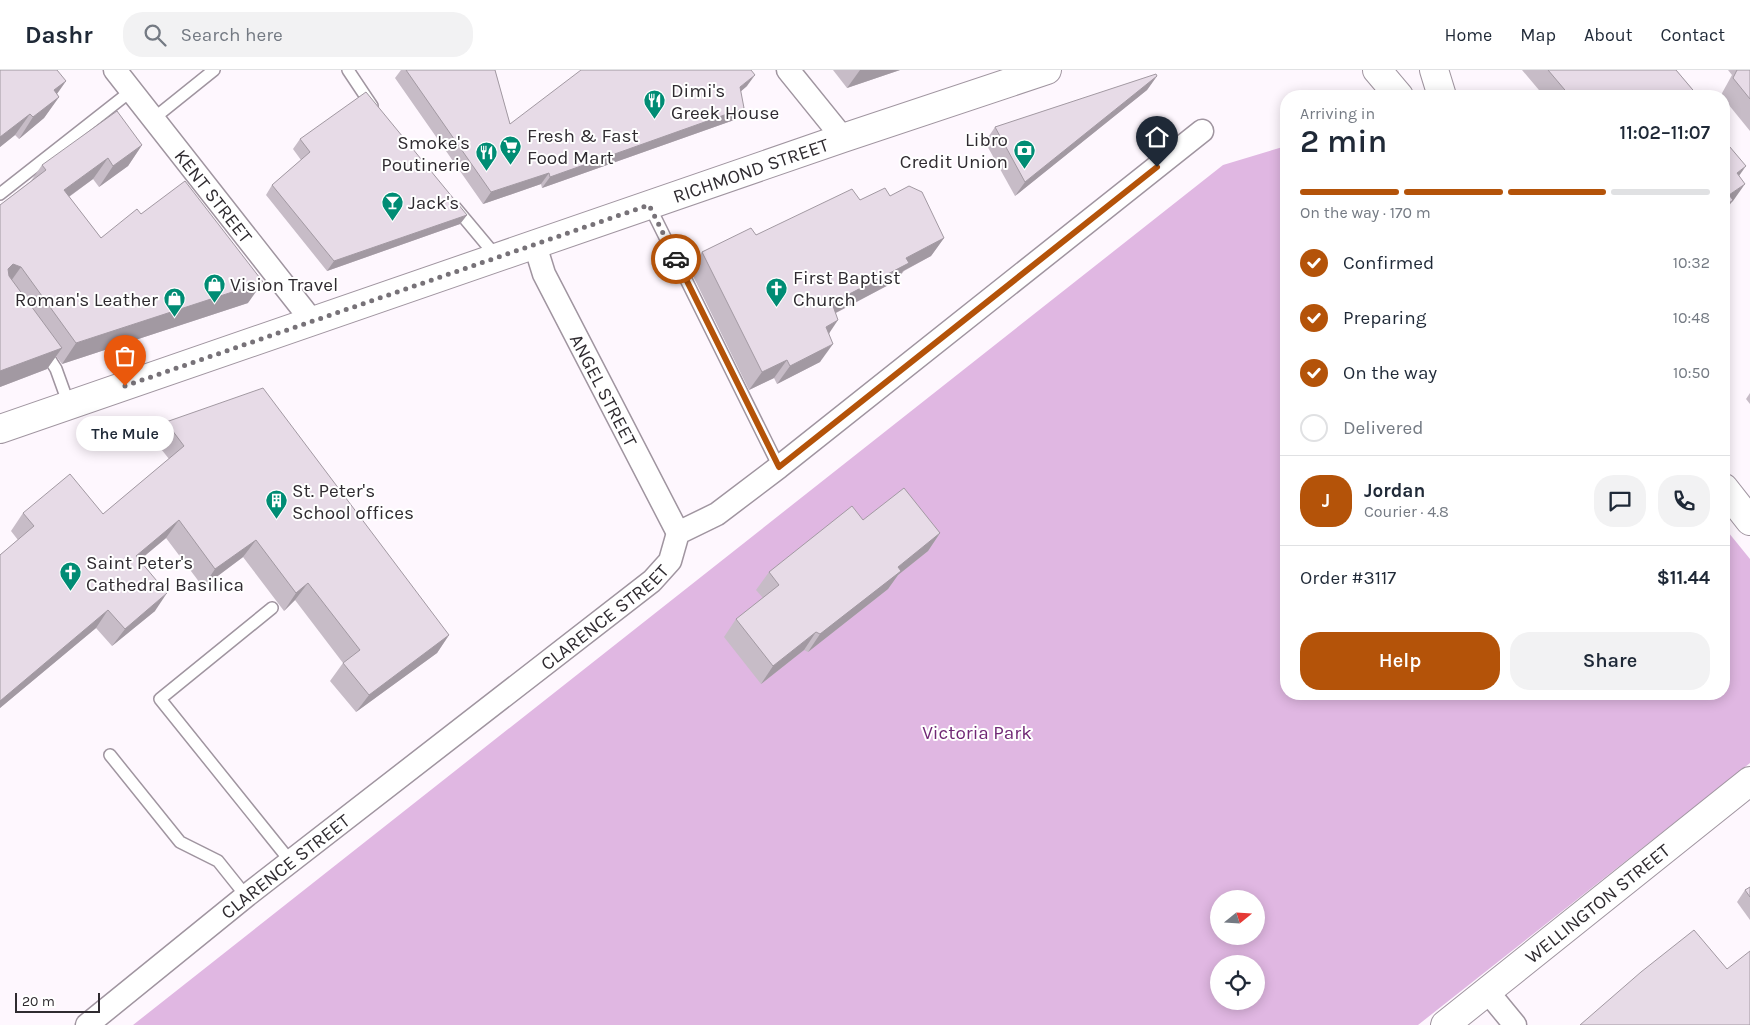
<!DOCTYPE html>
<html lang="en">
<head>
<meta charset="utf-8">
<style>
	body { margin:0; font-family:Karla,sans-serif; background:#f2f2f3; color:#1f2937; height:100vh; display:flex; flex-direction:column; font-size:19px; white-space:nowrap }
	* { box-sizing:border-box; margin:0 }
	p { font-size:16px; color:#747a83 }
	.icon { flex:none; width:28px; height:28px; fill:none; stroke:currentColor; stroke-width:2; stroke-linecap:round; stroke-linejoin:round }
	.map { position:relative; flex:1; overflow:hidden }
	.panel { position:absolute; left:1280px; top:20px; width:450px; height:610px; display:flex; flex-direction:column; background:#fff; border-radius:20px; box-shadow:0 2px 12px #0003 }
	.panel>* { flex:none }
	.needle { width:32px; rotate:72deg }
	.buttons { position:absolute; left:1210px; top:820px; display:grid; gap:10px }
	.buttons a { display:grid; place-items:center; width:55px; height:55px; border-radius:50%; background:#fff; box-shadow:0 2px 12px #0003; font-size:25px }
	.scale { position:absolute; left:15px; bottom:12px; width:85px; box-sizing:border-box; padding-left:5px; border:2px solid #2f2b30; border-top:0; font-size:14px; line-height:18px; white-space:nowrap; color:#2f2b30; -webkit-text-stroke:4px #fff; paint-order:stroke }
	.pin { position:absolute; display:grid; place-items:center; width:42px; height:42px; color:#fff; margin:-51px -21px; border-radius:50% 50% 50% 0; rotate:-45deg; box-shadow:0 0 5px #0007 }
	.pin .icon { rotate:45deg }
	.courier { position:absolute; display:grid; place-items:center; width:50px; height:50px; margin:-25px; border:4px solid #b45309; border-radius:50%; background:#fff; color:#222; box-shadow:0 1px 6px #0007 }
	.bubble { position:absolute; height:35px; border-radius:18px; background:#fff; box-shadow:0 2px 12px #0003; font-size:16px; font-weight:600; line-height:35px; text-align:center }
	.headline em { font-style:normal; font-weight:600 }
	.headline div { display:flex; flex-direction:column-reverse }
	.headline { display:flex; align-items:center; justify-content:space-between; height:85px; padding:0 20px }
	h1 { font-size:32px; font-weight:600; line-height:38px }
	.bar { display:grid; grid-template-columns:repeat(4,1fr); gap:8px 5px; align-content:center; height:60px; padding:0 20px }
	.bar i { height:6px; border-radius:4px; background:#e0e1e3 }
	.bar .current { background:#b45309 }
	.bar p { grid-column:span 4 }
	.line { display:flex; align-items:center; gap:12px; padding:0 20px; border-top:1px solid #e0e1e3 }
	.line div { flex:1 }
	.round { display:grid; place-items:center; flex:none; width:52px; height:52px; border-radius:20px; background:#f2f2f3 }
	ol { padding:0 20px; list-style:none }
	li { display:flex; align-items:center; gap:15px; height:55px }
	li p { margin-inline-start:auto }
	li .icon { padding:5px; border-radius:50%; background:#b45309; color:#fff; stroke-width:4 }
	li:last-child { color:#747a83 }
	li i { width:28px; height:28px; border:2px solid #e0e1e3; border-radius:50% }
	.cta { display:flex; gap:10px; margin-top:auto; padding:10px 20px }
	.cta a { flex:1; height:58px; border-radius:20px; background:#b45309; color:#fff; font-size:20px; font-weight:600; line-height:58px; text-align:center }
	.cta a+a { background:#f2f2f3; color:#1f2937 }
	header { display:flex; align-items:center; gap:30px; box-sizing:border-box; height:70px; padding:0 25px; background:#fff; border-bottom:1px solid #e0e1e3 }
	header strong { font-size:24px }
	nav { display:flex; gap:28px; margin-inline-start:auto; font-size:18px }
	.search { width:350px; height:45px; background:#f2f2f3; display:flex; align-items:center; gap:12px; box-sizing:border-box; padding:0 18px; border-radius:20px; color:#747a83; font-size:19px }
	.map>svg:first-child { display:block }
</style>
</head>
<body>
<header>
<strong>Dashr</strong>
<div class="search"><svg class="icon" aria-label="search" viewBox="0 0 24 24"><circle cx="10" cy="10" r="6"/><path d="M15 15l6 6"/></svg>Search here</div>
<nav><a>Home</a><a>Map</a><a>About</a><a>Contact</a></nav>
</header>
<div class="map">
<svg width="1750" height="955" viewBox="0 0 1750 955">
	<rect width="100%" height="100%" fill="#fef7fe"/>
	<path fill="#e0b7e2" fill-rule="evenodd" d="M1286,76V624H1724V457L1750,489V693L1418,955H133L1223,95ZM1219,829H1256V866H1219ZM1219,894H1256V931H1219Z"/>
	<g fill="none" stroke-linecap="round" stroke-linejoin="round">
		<defs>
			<g id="service">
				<polyline points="348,0 372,36"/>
				<polyline points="153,49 214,0"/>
				<polyline points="0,124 131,21"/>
				<polyline points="649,135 779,397"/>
				<polyline points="455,137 496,186"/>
				<polyline points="44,280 56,299 69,335"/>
				<polyline points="272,538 160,629 291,792"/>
				<polyline points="110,685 180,772 218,791 246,826"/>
			</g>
			<g id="minor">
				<path id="s1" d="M115,0L313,252"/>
				<polyline points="788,0 843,68"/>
				<path id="s2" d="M535,175L544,204L678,463"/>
				<polyline points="1487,921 1515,955"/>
				<path id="s3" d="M87,955L246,826L652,511L670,491L678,463L717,444L779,397L1202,61"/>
			</g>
			<g id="tertiary">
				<polyline points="1377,0 1399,26"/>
				<polyline points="1434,0 1442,26"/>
				<polyline points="1724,418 1750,451"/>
				<path id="s4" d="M1445,955L1750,711"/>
			</g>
			<g id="secondary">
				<path id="s5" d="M0,359L843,68L1047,0"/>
			</g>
		</defs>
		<use href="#service" stroke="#a095a0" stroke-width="14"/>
		<use href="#minor" stroke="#a095a0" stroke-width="25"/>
		<use href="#tertiary" stroke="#a095a0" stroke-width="30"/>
		<use href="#secondary" stroke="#a095a0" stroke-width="30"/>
		<use href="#service" stroke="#fff" stroke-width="11"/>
		<use href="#minor" stroke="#fff" stroke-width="22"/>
		<use href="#tertiary" stroke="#fff" stroke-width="28"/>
		<use href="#secondary" stroke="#fff" stroke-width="28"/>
	</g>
	<g fill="#c7bcc7">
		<polygon points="0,0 66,11 57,24 59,27 44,48 19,69 15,65 0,77"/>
		<polygon points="401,0 495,0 510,54 747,16 741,21 737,49 542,118 541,114 483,134 395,8"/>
		<polygon points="833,0 900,0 847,18"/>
		<polygon points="1522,0 1677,0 1677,1 1698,26 1544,26"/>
		<polygon points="1728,0 1750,0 1750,61 1724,29 1724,26 1722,26 1721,25 1732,5"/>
		<polygon points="1157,6 1147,20 1015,126 985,72 995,57"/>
		<polygon points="300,69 467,145 460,154 327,201 266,125 272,115 301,90 293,79"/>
		<polygon points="142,75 128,96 99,117 93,109 69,127 101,168 141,144 248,233 62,294 56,286 47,299 0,317 0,135 31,111 42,95"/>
		<polygon points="890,126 944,168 931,186 904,201 896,211 836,243 820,292 777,314 774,308 749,320 690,200 702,182 756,165 860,130"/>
		<polygon points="1750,323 1750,334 1746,329"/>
		<polygon points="166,352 449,565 437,583 356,642 330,611 343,593 295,530 284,541 243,487 203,517 166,468 140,490 155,541 112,576 96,558 0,638 0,485 18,470 11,461 23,443 103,444 169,389 154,370"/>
		<polygon points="863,450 940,463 928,481 898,505 888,519 808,582 804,580 761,614 724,567 736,549 763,528 756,520 769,502"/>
		<polygon points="1750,817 1750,850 1737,832 1745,820"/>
	</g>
	<g fill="#a299a2">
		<polygon points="860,0 900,0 847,18"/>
		<polygon points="755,5 747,16 732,29 740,17"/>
		<polygon points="1157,6 1147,20 1015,126 1025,112"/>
		<polygon points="66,11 51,32 54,20"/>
		<polygon points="59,27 44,48 19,69 33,47"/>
		<polygon points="744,38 737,49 542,118 550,107"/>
		<polygon points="30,44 15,65 0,77 0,67"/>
		<polygon points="142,75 128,96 99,117 113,96"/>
		<polygon points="108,88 93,109 49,141 64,120"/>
		<polygon points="1746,96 1734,113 1737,103"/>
		<polygon points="549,103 541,114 483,134 491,122"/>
		<polygon points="1745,114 1733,131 1731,133 1724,143 1724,133 1729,125"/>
		<polygon points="467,145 460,154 327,201 334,191"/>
		<polygon points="944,168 931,186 903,201 896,211 820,251 832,233 906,188"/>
		<polygon points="13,194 21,197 6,218 8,199"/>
		<polygon points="263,212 248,233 62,294 76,273"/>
		<polygon points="838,250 826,268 826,257"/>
		<polygon points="833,274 820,292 777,314 790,296"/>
		<polygon points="62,278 47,299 0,317 0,301"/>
		<polygon points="787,290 774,308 749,320 762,302"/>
		<polygon points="179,450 166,468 124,503 136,486"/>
		<polygon points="940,463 928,481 898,505 888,519 808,582 820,564 898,497"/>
		<polygon points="256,470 243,487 203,517 215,499"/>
		<polygon points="308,513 295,530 284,541 296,523"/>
		<polygon points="167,523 155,541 112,576 125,559"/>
		<polygon points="108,540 96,558 0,638 0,631"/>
		<polygon points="816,562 804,580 761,614 773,596"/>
		<polygon points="449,565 437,583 356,642 369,625"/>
	</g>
	<g fill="#e7dbe7" stroke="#a299a2">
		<polygon points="0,0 57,0 66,11 54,20 59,27 33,47 30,44 0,67"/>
		<polygon points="406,0 495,0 510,54 581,0 751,0 755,5 740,17 744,38 550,107 549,103 491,122"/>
		<polygon points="1548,0 1676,0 1698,26 1570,26"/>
		<polygon points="1737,0 1750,0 1750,29 1733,8"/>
		<polygon points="1156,4 1157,6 1025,112 995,57"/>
		<polygon points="366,22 467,145 334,191 272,115 310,82 300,69"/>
		<polygon points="117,41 142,75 113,96 108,88 64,120 101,168 137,139 141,144 185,111 263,212 76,273 21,197 13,194 8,199 9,206 62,278 0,301 0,135 46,100 42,95"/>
		<polygon points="1724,70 1746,96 1737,103 1745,114 1729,125 1733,130 1724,137"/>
		<polygon points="909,116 922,122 944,168 906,188 909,193 832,233 838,250 826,257 833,274 790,296 787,290 762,302 702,182 751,158 756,165 852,119 860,130 885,118 890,126"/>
		<polygon points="263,318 449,565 369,625 343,593 360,580 308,513 296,523 256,470 215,499 179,450 136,486 167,523 125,559 108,540 0,631 0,485 34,456 23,443 70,404 103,444 184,376 166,352"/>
		<polygon points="904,418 940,463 898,497 901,501 820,564 816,562 773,596 736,549 779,515 769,502 852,436 863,450"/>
		<polygon points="1750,817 1750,827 1745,820"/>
		<polygon points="1694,860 1727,899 1750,881 1750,955 1580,955 1641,902"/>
	</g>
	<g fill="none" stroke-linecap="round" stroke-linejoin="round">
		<polyline stroke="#777278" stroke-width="5" stroke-dasharray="0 9" points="125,316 649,135 676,189"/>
		<polyline stroke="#b45309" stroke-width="6" points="676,189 779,397 1157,97"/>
	</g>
	<defs>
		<symbol id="restaurant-pin" viewBox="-11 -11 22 30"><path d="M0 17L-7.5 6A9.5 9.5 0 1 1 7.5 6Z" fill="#008c74" stroke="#fff"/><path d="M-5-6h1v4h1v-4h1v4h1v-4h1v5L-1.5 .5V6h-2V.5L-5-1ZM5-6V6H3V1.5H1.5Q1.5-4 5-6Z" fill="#fff"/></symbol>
		<symbol id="supermarket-pin" viewBox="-11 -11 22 30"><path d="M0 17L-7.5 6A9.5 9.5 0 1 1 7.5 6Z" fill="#008c74" stroke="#fff"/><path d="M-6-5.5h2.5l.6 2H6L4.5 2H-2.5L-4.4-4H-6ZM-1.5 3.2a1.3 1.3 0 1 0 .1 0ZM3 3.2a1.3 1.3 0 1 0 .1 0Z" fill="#fff"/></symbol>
		<symbol id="bank-pin" viewBox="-11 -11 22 30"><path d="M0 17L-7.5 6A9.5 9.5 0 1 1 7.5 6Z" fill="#008c74" stroke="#fff"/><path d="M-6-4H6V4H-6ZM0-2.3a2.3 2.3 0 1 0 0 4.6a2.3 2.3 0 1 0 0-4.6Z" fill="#fff"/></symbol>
		<symbol id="bar-pin" viewBox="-11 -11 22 30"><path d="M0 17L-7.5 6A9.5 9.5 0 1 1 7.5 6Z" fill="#008c74" stroke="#fff"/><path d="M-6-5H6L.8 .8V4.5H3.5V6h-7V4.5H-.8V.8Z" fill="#fff"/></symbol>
		<symbol id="shop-pin" viewBox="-11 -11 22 30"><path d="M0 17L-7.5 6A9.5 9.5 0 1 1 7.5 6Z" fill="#008c74" stroke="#fff"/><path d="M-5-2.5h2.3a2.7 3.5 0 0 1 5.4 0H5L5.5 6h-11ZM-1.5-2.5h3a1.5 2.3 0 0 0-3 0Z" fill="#fff"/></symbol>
		<symbol id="church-pin" viewBox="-11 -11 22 30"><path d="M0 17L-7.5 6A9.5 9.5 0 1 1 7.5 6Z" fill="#008c74" stroke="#fff"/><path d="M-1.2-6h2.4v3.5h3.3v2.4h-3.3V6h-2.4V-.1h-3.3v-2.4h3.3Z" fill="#fff"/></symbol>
		<symbol id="building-pin" viewBox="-11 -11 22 30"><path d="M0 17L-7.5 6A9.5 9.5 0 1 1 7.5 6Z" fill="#008c74" stroke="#fff"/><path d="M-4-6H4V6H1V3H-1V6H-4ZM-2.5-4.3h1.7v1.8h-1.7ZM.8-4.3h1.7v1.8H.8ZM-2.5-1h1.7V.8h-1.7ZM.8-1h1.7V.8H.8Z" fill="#fff"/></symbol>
	</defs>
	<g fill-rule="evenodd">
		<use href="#restaurant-pin" x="642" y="18" width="25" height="34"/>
		<use href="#supermarket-pin" x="498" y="64" width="25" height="34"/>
		<use href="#bank-pin" x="1012" y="68" width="25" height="34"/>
		<use href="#restaurant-pin" x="474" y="70" width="25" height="34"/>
		<use href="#bar-pin" x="380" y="120" width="25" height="34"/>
		<use href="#shop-pin" x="202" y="202" width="25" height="34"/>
		<use href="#church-pin" x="764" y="206" width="25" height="34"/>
		<use href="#shop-pin" x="162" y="216" width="25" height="34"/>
		<use href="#building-pin" x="264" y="418" width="25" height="34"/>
		<use href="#church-pin" x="58" y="490" width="25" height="34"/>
	</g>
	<g text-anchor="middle" stroke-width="4" stroke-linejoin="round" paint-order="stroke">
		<g font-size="19" fill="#2f2b30" stroke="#fff" text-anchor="start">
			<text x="671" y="27">Dimi's<tspan x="671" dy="22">Greek House</tspan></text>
			<text x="527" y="72">Fresh &amp; Fast<tspan x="527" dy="22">Food Mart</tspan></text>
			<text x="1008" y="76" text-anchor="end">Libro<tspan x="1008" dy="22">Credit Union</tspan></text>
			<text x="470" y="79" text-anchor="end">Smoke's<tspan x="470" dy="22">Poutinerie</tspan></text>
			<text x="408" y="139">Jack's</text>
			<text x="793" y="214">First Baptist<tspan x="793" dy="22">Church</tspan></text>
			<text x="230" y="221">Vision Travel</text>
			<text x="158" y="236" text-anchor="end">Roman's Leather</text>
			<text x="292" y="427">St. Peter's<tspan x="292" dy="22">School offices</tspan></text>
			<text x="86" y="499">Saint Peter's<tspan x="86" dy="22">Cathedral Basilica</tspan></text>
		</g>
		<g font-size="19" fill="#2f2b30" stroke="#fff">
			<text dy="7" stroke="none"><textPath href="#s5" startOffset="794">RICHMOND STREET</textPath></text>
			<text dy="7" stroke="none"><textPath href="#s1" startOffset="160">KENT STREET</textPath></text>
			<text dy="7" stroke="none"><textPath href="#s2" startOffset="161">ANGEL STREET</textPath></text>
			<text dy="7" stroke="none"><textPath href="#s3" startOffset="659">CLARENCE STREET</textPath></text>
			<text dy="7" stroke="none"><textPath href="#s3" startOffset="254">CLARENCE STREET</textPath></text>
			<text dy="7" stroke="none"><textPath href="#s4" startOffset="195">WELLINGTON STREET</textPath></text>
		</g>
		<g font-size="19" fill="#702875" stroke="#fff">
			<text x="977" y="669">Victoria Park</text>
		</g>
	</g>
</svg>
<div class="buttons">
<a><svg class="needle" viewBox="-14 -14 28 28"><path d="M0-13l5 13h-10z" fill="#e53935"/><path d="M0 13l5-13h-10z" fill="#747a83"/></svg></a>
<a><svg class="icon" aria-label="locate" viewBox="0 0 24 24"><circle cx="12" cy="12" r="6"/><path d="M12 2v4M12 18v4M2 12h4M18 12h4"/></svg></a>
</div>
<div class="scale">20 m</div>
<div class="pin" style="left:125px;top:316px;background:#ea580c"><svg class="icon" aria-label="bag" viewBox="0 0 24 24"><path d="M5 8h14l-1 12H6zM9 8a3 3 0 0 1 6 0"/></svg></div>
<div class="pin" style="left:1157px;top:97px;background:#1f2937"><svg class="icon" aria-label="home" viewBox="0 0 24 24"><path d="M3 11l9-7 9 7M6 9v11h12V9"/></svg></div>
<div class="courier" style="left:676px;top:189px"><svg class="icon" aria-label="car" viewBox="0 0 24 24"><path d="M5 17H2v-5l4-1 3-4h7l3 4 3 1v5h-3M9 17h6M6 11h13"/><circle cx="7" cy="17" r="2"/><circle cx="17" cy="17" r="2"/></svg></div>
<div class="bubble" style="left:76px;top:346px;width:98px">The Mule</div>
<section class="panel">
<div class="headline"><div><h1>2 min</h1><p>Arriving in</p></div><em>11:02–11:07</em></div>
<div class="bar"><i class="current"></i><i class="current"></i><i class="current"></i><i></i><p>On the way · 170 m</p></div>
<ol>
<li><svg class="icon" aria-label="check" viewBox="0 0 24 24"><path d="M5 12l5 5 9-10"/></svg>Confirmed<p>10:32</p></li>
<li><svg class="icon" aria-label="check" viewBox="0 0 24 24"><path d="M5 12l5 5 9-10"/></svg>Preparing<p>10:48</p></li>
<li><svg class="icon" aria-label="check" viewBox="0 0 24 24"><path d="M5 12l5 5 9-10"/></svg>On the way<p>10:50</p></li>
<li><i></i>Delivered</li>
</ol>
<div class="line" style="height:90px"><b class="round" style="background:#b45309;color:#fff">J</b><div><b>Jordan</b><p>Courier · 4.8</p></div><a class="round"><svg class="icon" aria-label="chat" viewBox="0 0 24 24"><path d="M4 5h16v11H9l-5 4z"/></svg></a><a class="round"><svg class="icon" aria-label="phone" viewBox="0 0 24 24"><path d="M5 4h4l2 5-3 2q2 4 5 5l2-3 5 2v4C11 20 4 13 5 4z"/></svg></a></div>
<div class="line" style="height:65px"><div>Order #3117</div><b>$11.44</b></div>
<div class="cta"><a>Help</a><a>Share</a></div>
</section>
</div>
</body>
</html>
